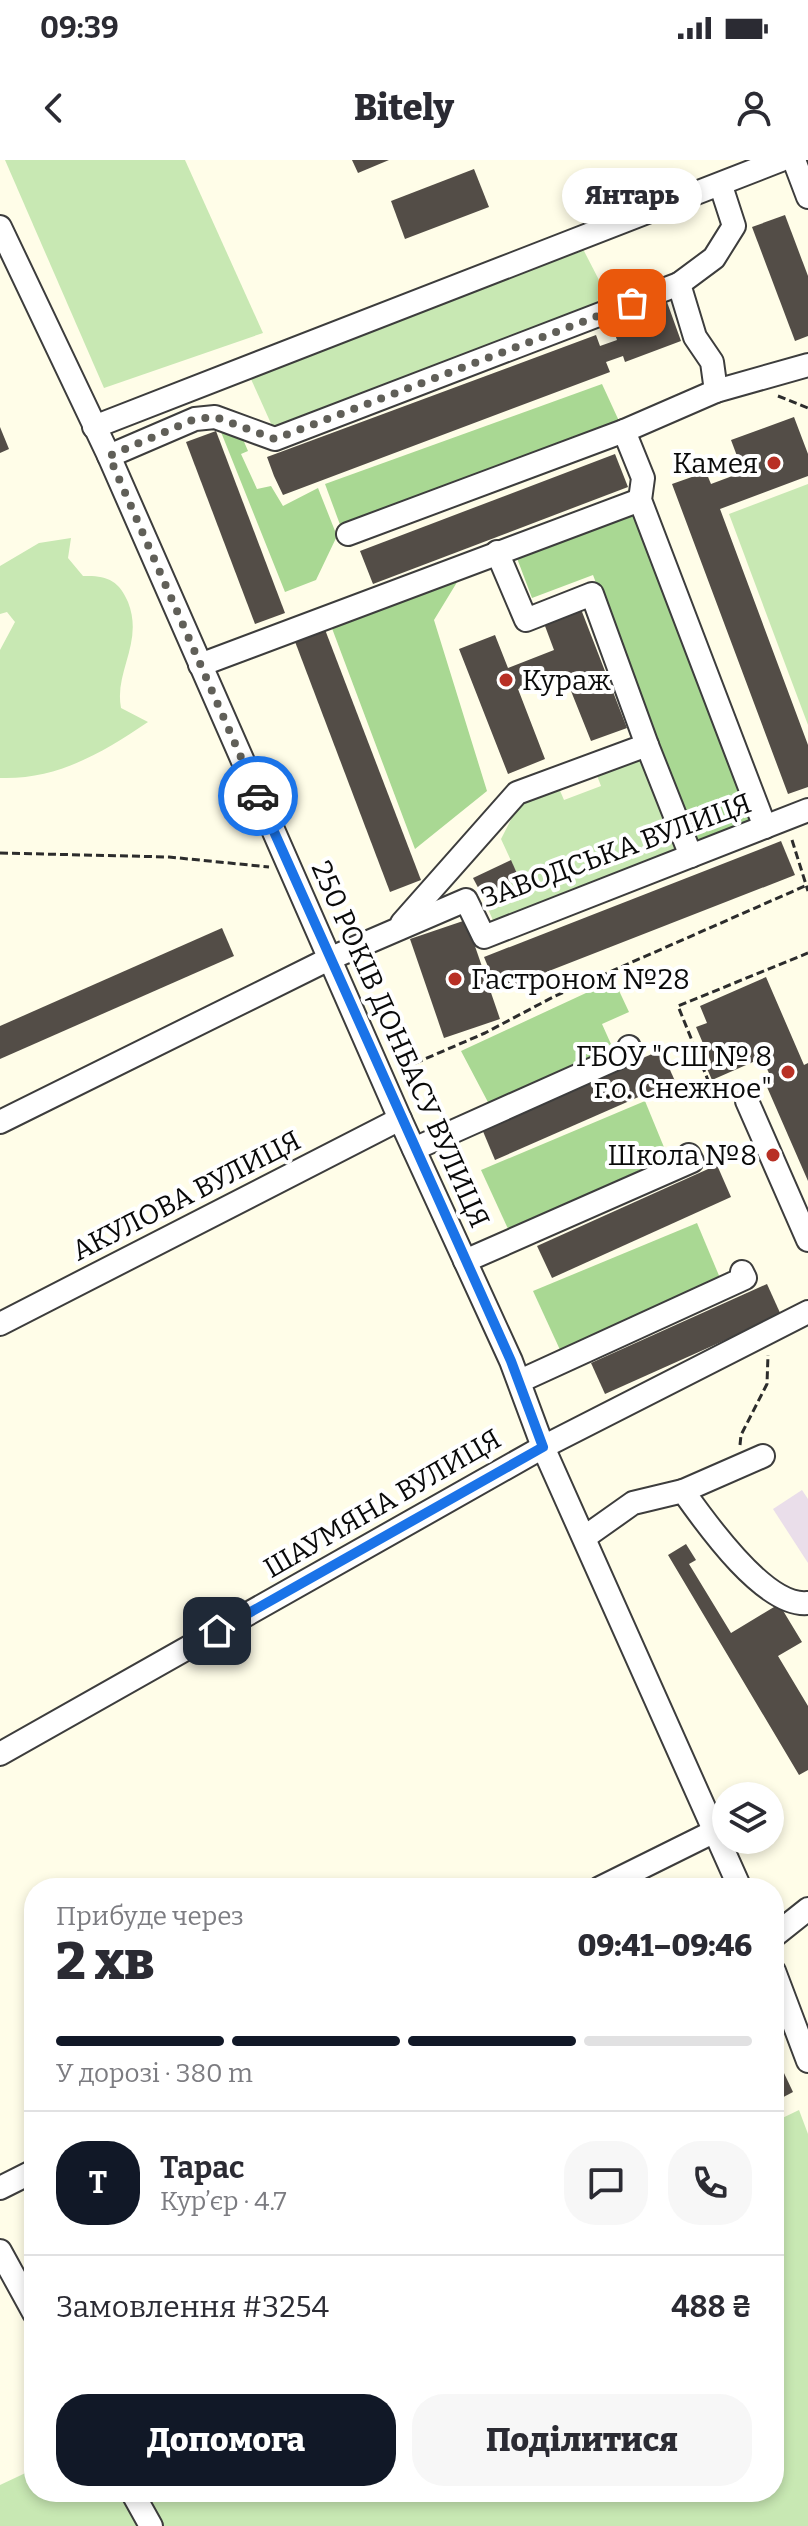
<!DOCTYPE html>
<html lang="uk">
<head>
<meta charset="utf-8">
<style>
	body { margin:0; font-family:Bitter,serif; background:#f7f7f7; color:#2b2b33; height:100vh; display:flex; flex-direction:column; font-size:30px; white-space:nowrap }
	* { box-sizing:border-box; margin:0 }
	p { font-size:26px; color:#7c7c81 }
	.icon { flex:none; width:44px; height:44px; fill:none; stroke:currentColor; stroke-width:2; stroke-linecap:round; stroke-linejoin:round }
	.map { position:relative; flex:1; overflow:hidden }
	.sheet { position:absolute; left:24px; top:1718px; width:760px; height:624px; display:flex; flex-direction:column; background:#fff; border-radius:32px; box-shadow:0 4px 12px #0003 }
	.sheet>* { flex:none }
	.buttons { position:absolute; left:712px; top:1622px; display:grid; gap:16px }
	.buttons a { display:grid; place-items:center; width:72px; height:72px; border-radius:50%; background:#fff; box-shadow:0 4px 12px #0003; font-size:40px }
	.pin { position:absolute; display:grid; place-items:center; width:68px; height:68px; color:#fff; margin:-34px; border-radius:16px; box-shadow:0 4px 12px #0006 }
	.courier { position:absolute; display:grid; place-items:center; width:80px; height:80px; margin:-40px; border:6px solid #1a73e8; border-radius:50%; background:#fff; color:#222; box-shadow:0 2px 10px #0007 }
	.bubble { position:absolute; height:56px; border-radius:28px; background:#fff; box-shadow:0 4px 12px #0003; font-size:26px; font-weight:800; line-height:56px; text-align:center }
	.summary em { font-style:normal; font-weight:800 }
	.summary div { display:flex; flex-direction:column-reverse }
	.summary { display:flex; align-items:center; justify-content:space-between; height:136px; padding:0 32px }
	h1 { font-size:52px; font-weight:800; line-height:60px }
	.bar { display:grid; grid-template-columns:repeat(4,1fr); gap:12px 8px; align-content:center; height:96px; padding:0 32px }
	.bar i { height:10px; border-radius:6px; background:#e1e1e2 }
	.bar .on { background:#111827 }
	.bar p { grid-column:span 4 }
	.line { display:flex; align-items:center; gap:20px; padding:0 32px; border-top:2px solid #e1e1e2 }
	.line div { flex:1 }
	.round { display:grid; place-items:center; flex:none; width:84px; height:84px; border-radius:32px; background:#f7f7f7 }
	.action { display:flex; gap:16px; margin-top:auto; padding:16px 32px }
	.action a { flex:1; height:92px; border-radius:32px; background:#111827; color:#fff; font-size:32px; font-weight:800; line-height:92px; text-align:center }
	.action a+a { background:#f7f7f7; color:#2b2b33 }
	.status { display:flex; justify-content:space-between; align-items:center; height:56px; padding:0 40px; background:#fff; direction:ltr }
	.status svg { height:22px; fill:currentColor }
	header { display:flex; justify-content:space-between; align-items:center; height:104px; padding:0 32px; background:#fff; font-size:36px; font-weight:800 }
	.map>svg:first-child { display:block }
</style>
</head>
<body>
<div class="status"><b>09:39</b><svg viewBox="0 0 49 12"><path d="M0 12V9h3v3zM5 12V6h3v6zM10 12V3h3v9zM15 12V0h3v12zM26 1h20v11H26zM47 4h2v5h-2z"/></svg></div>
<header><svg class="icon" aria-label="back" viewBox="0 0 24 24"><path d="M15 5l-7 7 7 7"/></svg>Bitely<svg class="icon" aria-label="person" viewBox="0 0 24 24"><circle cx="12" cy="8" r="4"/><path d="M4 21q1-7 8-7t8 7"/></svg></header>
<div class="map">
<svg width="808" height="2366" viewBox="0 0 808 2366">
	<rect width="100%" height="100%" fill="#fffde8"/>
	<polygon fill="#eadeea" points="802,1330 808,1339 808,1403 773,1349"/>
	<g fill="#c8e8b3">
		<polygon points="5,0 185,0 263,173 104,228"/>
		<polygon points="583,89 600,122 597,146 273,268 251,219"/>
		<polygon points="808,324 808,565 729,354"/>
		<path d="M71,378L68,398L83,416C106,415 119,420 128,442C144,483 114,511 121,548L148,562C102,593 57,620 0,618V490L15,462L7,452L0,454V406L39,383Z"/>
		<polygon points="647,585 691,696 498,772 482,735 519,718 501,679 520,642 555,619 564,640 601,626 593,605"/>
		<polygon points="799,1950 808,1974 808,2366 0,2366 0,2325 34,2309 34,2332 774,2332 774,1962"/>
	</g>
	<g fill="#a9d893">
		<polygon points="602,224 619,261 342,370 325,324"/>
		<polygon points="215,257 236,263 248,291 241,294 257,329 271,326 283,346 318,328 337,376 316,420 285,432"/>
		<polygon points="637,347 756,661 695,684 593,415 532,438 515,393"/>
		<polygon points="462,414 434,460 487,631 415,689 330,463"/>
		<polygon points="614,820 629,852 602,864 615,893 490,946 461,891"/>
		<polygon points="645,941 668,997 509,1071 481,1010"/>
		<polygon points="697,1063 720,1118 561,1192 533,1131"/>
	</g>
	<g fill="#534d47">
		<polygon points="352,0 389,0 358,13"/>
		<polygon points="474,9 489,47 405,79 391,41"/>
		<polygon points="785,55 808,116 808,176 795,181 752,67"/>
		<polygon points="667,142 681,181 625,202 623,196 606,202 610,212 283,335 274,316 267,297 596,175 600,186 617,180 611,163"/>
		<polygon points="794,257 808,294 808,316 720,349 808,585 808,627 788,634 672,324 706,312 711,324 743,312 731,280"/>
		<polygon points="0,267 9,289 0,293"/>
		<polygon points="216,271 285,453 255,464 186,282"/>
		<polygon points="615,294 628,327 373,424 360,391"/>
		<polygon points="579,444 627,568 591,581 563,511 518,529 545,599 508,614 459,489 495,475 508,508 554,490 542,458"/>
		<polygon points="324,467 421,720 390,732 294,479"/>
		<polygon points="781,681 795,715 498,831 484,797"/>
		<polygon points="511,700 519,718 482,735 473,718"/>
		<polygon points="466,760 500,859 444,878 410,779"/>
		<polygon points="222,768 234,796 0,899 0,866"/>
		<polygon points="766,817 804,905 808,903 808,1021 767,927 774,924 762,898 712,920 705,904 711,902 696,867 707,863 700,846"/>
		<polygon points="661,890 675,921 495,1000 482,969"/>
		<polygon points="717,1005 731,1037 552,1118 537,1086"/>
		<polygon points="767,1124 781,1155 605,1234 591,1203"/>
		<polygon points="686,1384 696,1400 689,1404 731,1473 779,1444 802,1482 778,1496 808,1546 808,1610 799,1615 668,1395"/>
		<polygon points="774,1892 793,1932 774,1942"/>
	</g>
	<g fill="none" stroke-linecap="round" stroke-linejoin="round">
		<defs>
			<g id="minor">
				<polyline points="794,0 808,37"/>
				<polyline points="721,26 734,66 714,98 679,124 695,177 712,202 716,231 624,271 643,318 640,340 765,667"/>
				<polyline points="0,67 109,296 400,959 511,1201 543,1287 740,1728"/>
				<polyline points="716,231 808,205"/>
				<polyline points="94,267 781,0"/>
				<polyline points="109,296 195,259 215,257 275,279 679,124"/>
				<polyline points="348,374 624,271"/>
				<polyline points="200,505 640,340"/>
				<polyline points="647,585 691,696"/>
				<polyline points="402,763 517,633 647,585 592,434 526,460 497,392"/>
				<polyline points="747,941 808,1080"/>
				<polyline points="0,962 329,799 466,740 484,777 808,650"/>
				<polyline points="414,989 631,892 629,887"/>
				<polyline points="465,1101 692,1001 689,995"/>
				<polyline points="0,1164 400,959"/>
				<polyline points="520,1221 745,1118 742,1112"/>
				<polyline points="683,1331 763,1296"/>
				<path d="M585,1377L633,1343L683,1331C705,1362 765,1448 808,1443"/>
				<polyline points="0,1594 543,1287 808,1152"/>
				<polyline points="600,1728 715,1671"/>
				<polyline points="774,1776 808,1749"/>
				<polyline points="774,1811 808,1901"/>
				<polyline points="0,2028 34,2011"/>
				<polyline points="0,2091 34,2153"/>
				<polyline points="132,2332 151,2366"/>
			</g>
		</defs>
		<use href="#minor" stroke="#3d3d3d" stroke-width="26"/>
		<g stroke="#2c2c2c" stroke-width="3" stroke-dasharray="8 4" stroke-linecap="butt">
			<polyline points="778,236 808,248"/>
			<polyline points="792,680 808,731"/>
			<polyline points="0,693 169,697 269,707"/>
			<polyline points="404,908 485,873 555,836 805,726"/>
			<polyline points="739,921 712,930 678,846 808,793"/>
			<polyline points="740,1285 741,1275 767,1224 768,1195"/>
		</g>
		<use href="#minor" stroke="#fff" stroke-width="22"/>
	</g>
	<g fill="none" stroke-linecap="round" stroke-linejoin="round">
		<polyline stroke="#605f58" stroke-width="8" stroke-dasharray="0 14.4" points="258,636 109,296 195,259 215,257 275,279 632,143"/>
		<polyline stroke="#1a73e8" stroke-width="10" points="217,1471 543,1287 511,1201 258,636"/>
	</g>
	<g fill="#b83025" stroke="#fff" stroke-width="3">
		<circle cx="774" cy="303" r="8"/>
		<circle cx="506" cy="520" r="8"/>
		<circle cx="455" cy="819" r="8"/>
		<circle cx="788" cy="912" r="8"/>
		<circle cx="773" cy="995" r="8"/>
	</g>
	<g text-anchor="middle" stroke-width="8" stroke-linejoin="round" paint-order="stroke">
		<g font-size="28" fill="#0a0a0a" stroke="#fff" text-anchor="end">
			<text x="758" y="313">Камея</text>
			<text x="522" y="530" text-anchor="start">Кураж</text>
			<text x="471" y="829" text-anchor="start">Гастроном №28</text>
			<text x="772" y="906">ГБОУ "СШ № 8<tspan x="772" dy="32">г.о. Снежное"</tspan></text>
			<text x="757" y="1005">Школа №8</text>
		</g>
		<g font-size="28" fill="#0a0a0a" stroke="#fff">
			<text transform="translate(616 690) rotate(-20)" y="10">ЗАВОДСЬКА ВУЛИЦЯ</text>
			<text transform="translate(401 884) rotate(66)" y="10">250 РОКІВ ДОНБАСУ ВУЛИЦЯ</text>
			<text transform="translate(186 1035) rotate(-27)" y="10">АКУЛОВА ВУЛИЦЯ</text>
			<text transform="translate(382 1343) rotate(-30)" y="10">ШАУМЯНА ВУЛИЦЯ</text>
		</g>
	</g>
</svg>
<div class="buttons">
<a><svg class="icon" aria-label="layers" viewBox="0 0 24 24"><path d="M12 4l9 5-9 5-9-5zM3 14l9 5 9-5"/></svg></a>
</div>
<div class="pin" style="left:632px;top:143px;background:#ea580c"><svg class="icon" aria-label="bag" viewBox="0 0 24 24"><path d="M5 8h14l-1 12H6zM9 8a3 3 0 0 1 6 0"/></svg></div>
<div class="pin" style="left:217px;top:1471px;background:#1f2937"><svg class="icon" aria-label="home" viewBox="0 0 24 24"><path d="M3 11l9-7 9 7M6 9v11h12V9"/></svg></div>
<div class="courier" style="left:258px;top:636px"><svg class="icon" aria-label="car" viewBox="0 0 24 24"><path d="M5 17H2v-5l4-1 3-4h7l3 4 3 1v5h-3M9 17h6M6 11h13"/><circle cx="7" cy="17" r="2"/><circle cx="17" cy="17" r="2"/></svg></div>
<div class="bubble" style="left:562px;top:8px;width:140px">Янтарь</div>
<section class="sheet">
<div class="summary"><div><h1>2 хв</h1><p>Прибуде через</p></div><em>09:41–09:46</em></div>
<div class="bar"><i class="on"></i><i class="on"></i><i class="on"></i><i></i><p>У дорозі · 380 m</p></div>
<div class="line" style="height:144px"><b class="round" style="background:#111827;color:#fff">Т</b><div><b>Тарас</b><p>Кур’єр · 4.7</p></div><a class="round"><svg class="icon" aria-label="chat" viewBox="0 0 24 24"><path d="M4 5h16v11H9l-5 4z"/></svg></a><a class="round"><svg class="icon" aria-label="phone" viewBox="0 0 24 24"><path d="M5 4h4l2 5-3 2q2 4 5 5l2-3 5 2v4C11 20 4 13 5 4z"/></svg></a></div>
<div class="line" style="height:104px"><div>Замовлення #3254</div><b>488 ₴</b></div>
<div class="action"><a>Допомога</a><a>Поділитися</a></div>
</section>
</div>
</body>
</html>
